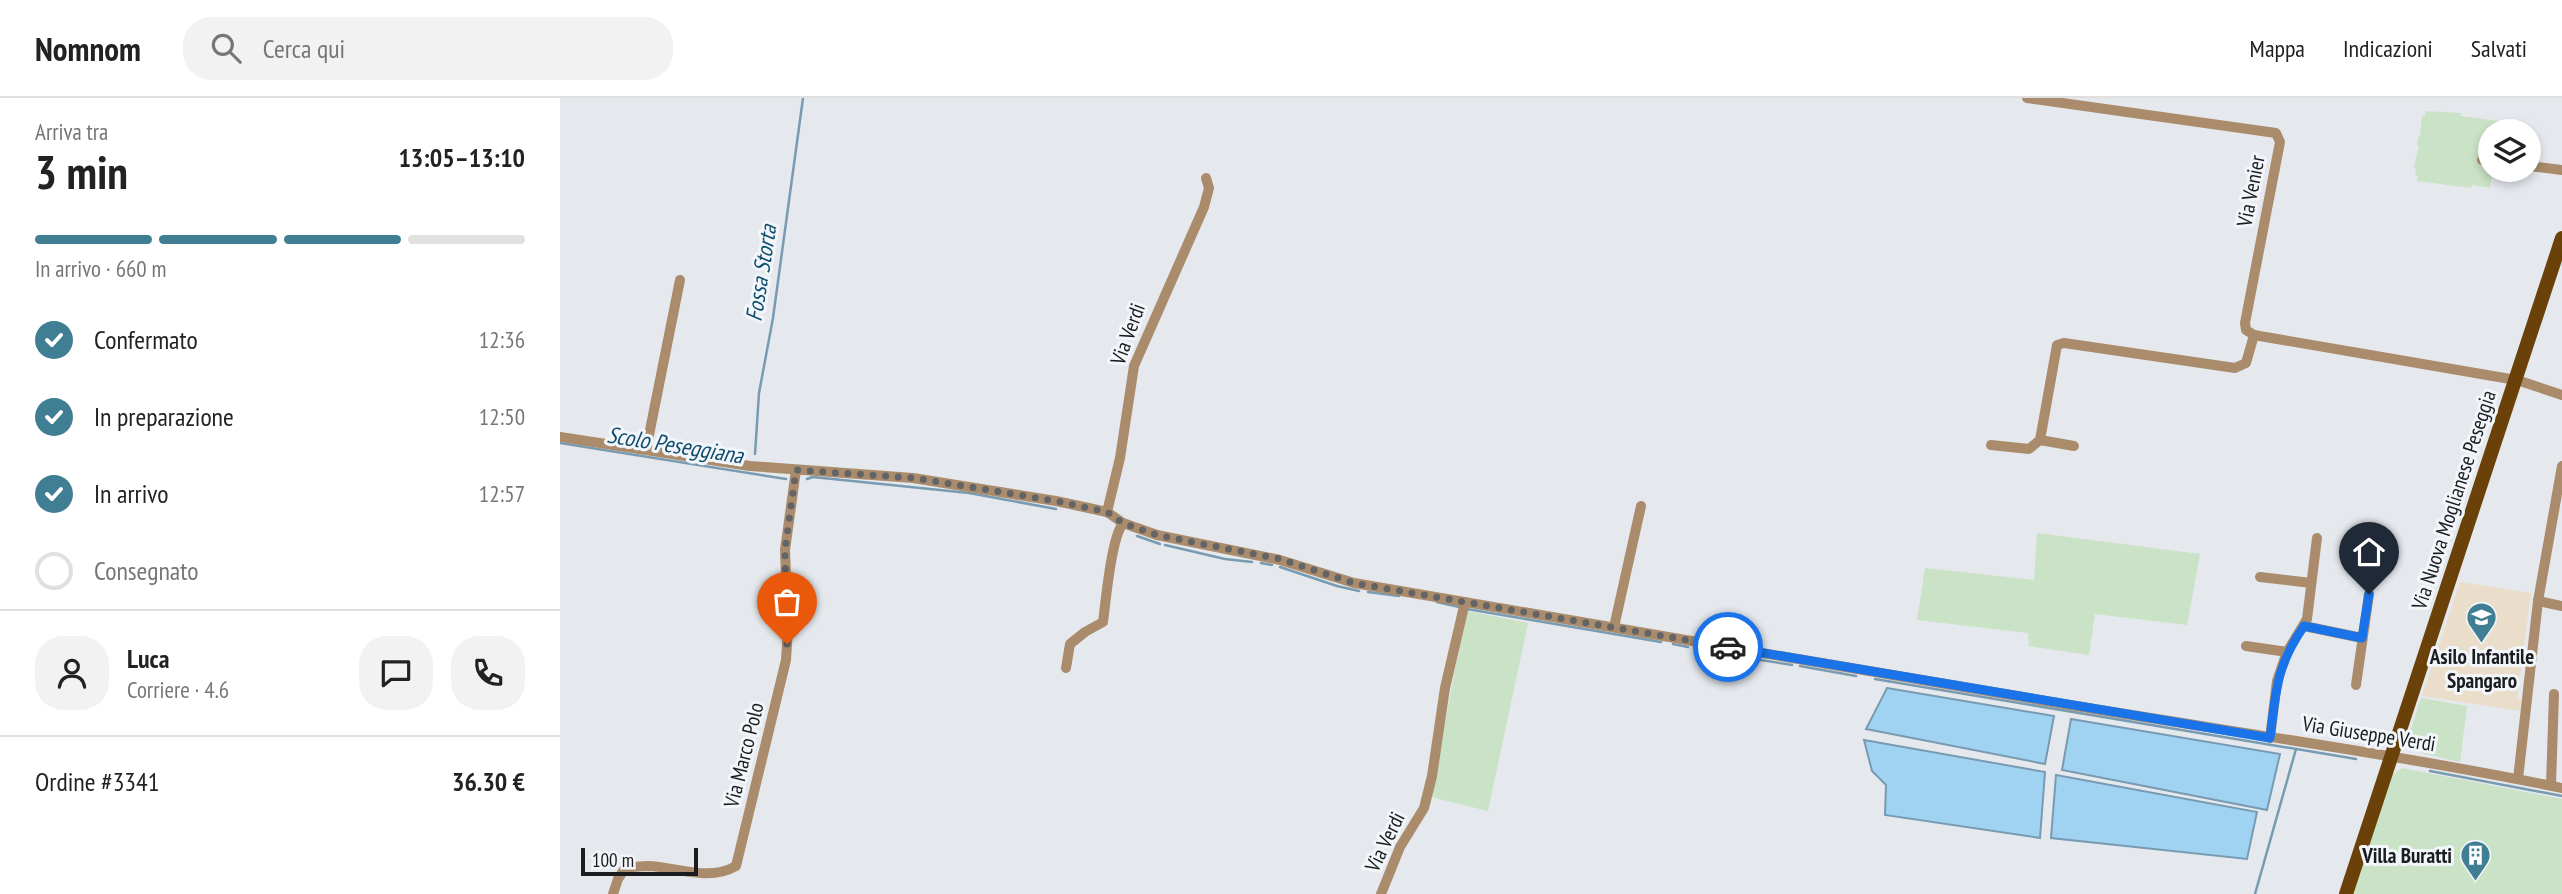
<!DOCTYPE html>
<html lang="it">
<head>
<meta charset="utf-8">
<style>
	body { margin:0; font-family:"PT Sans Narrow",sans-serif; background:#f2f2f2; color:#222; height:100vh; display:flex; flex-direction:column; font-size:26px; white-space:nowrap }
	* { box-sizing:border-box; margin:0 }
	p { font-size:23px; color:#767676 }
	.icon { flex:none; width:38px; height:38px; fill:none; stroke:currentColor; stroke-width:2; stroke-linecap:round; stroke-linejoin:round }
	.map { position:relative; flex:1; overflow:hidden }
	.drawer { display:flex; flex-direction:column; background:#fff; width:560px }
	.drawer>* { flex:none }
	.controls { position:absolute; left:1918px; top:21px; display:grid; gap:14px }
	.controls a { display:grid; place-items:center; width:63px; height:63px; border-radius:50%; background:#fff; box-shadow:0 4px 10px #0003; font-size:35px }
	.scale { position:absolute; left:21px; bottom:18px; width:117px; box-sizing:border-box; padding-left:7px; border:4px solid #1b1c1e; border-top:0; font-size:19px; line-height:24px; white-space:nowrap; color:#1b1c1e; -webkit-text-stroke:5px #f2f6fb; paint-order:stroke }
	.pin { position:absolute; display:grid; place-items:center; width:60px; height:60px; color:#fff; margin:-72px -30px; border-radius:50% 50% 50% 0; rotate:-45deg; box-shadow:0 0 7px #0007 }
	.pin .icon { rotate:45deg }
	.courier { position:absolute; display:grid; place-items:center; width:70px; height:70px; margin:-35px; border:5px solid #1a73e8; border-radius:50%; background:#fff; color:#222; box-shadow:0 2px 9px #0007 }
	.overview em { font-style:normal; font-weight:600 }
	.overview div { display:flex; flex-direction:column-reverse }
	.overview { display:flex; align-items:center; justify-content:space-between; height:119px; padding:0 35px }
	h1 { font-size:46px; font-weight:600; line-height:52px }
	.bar { display:grid; grid-template-columns:repeat(4,1fr); gap:10px 7px; align-content:center; height:84px; padding:0 35px }
	.bar i { height:9px; border-radius:5px; background:#e0e0e0 }
	.bar .selected { background:#407e93 }
	.bar p { grid-column:span 4 }
	.line { display:flex; align-items:center; gap:18px; padding:0 35px; border-top:2px solid #e0e0e0 }
	.line div { flex:1 }
	.round { display:grid; place-items:center; flex:none; width:74px; height:74px; border-radius:28px; background:#f2f2f2 }
	ol { padding:0 35px; list-style:none }
	li { display:flex; align-items:center; gap:21px; height:77px }
	li p { margin-inline-start:auto }
	li .icon { padding:7px; border-radius:50%; background:#407e93; color:#fff; stroke-width:4 }
	li:last-child { color:#767676 }
	li i { width:38px; height:38px; border:4px solid #e0e0e0; border-radius:50% }
	header { display:flex; align-items:center; gap:42px; box-sizing:border-box; height:98px; padding:0 35px; background:#fff; border-bottom:2px solid #e0e0e0 }
	header strong { font-size:33px }
	nav { display:flex; gap:38px; margin-inline-start:auto; font-size:24px }
	.search { width:490px; height:63px; background:#f2f2f2; display:flex; align-items:center; gap:18px; box-sizing:border-box; padding:0 24px; border-radius:28px; color:#767676; font-size:26px }
	main { display:flex; flex:1; min-height:0 }
	.map>svg:first-child { display:block }
</style>
</head>
<body>
<header>
<strong>Nomnom</strong>
<div class="search"><svg class="icon" aria-label="search" viewBox="0 0 24 24"><circle cx="10" cy="10" r="6"/><path d="M15 15l6 6"/></svg>Cerca qui</div>
<nav><a>Mappa</a><a>Indicazioni</a><a>Salvati</a></nav>
</header>
<main>
<section class="drawer">
<div class="overview"><div><h1>3 min</h1><p>Arriva tra</p></div><em>13:05–13:10</em></div>
<div class="bar"><i class="selected"></i><i class="selected"></i><i class="selected"></i><i></i><p>In arrivo · 660 m</p></div>
<ol>
<li><svg class="icon" aria-label="check" viewBox="0 0 24 24"><path d="M5 12l5 5 9-10"/></svg>Confermato<p>12:36</p></li>
<li><svg class="icon" aria-label="check" viewBox="0 0 24 24"><path d="M5 12l5 5 9-10"/></svg>In preparazione<p>12:50</p></li>
<li><svg class="icon" aria-label="check" viewBox="0 0 24 24"><path d="M5 12l5 5 9-10"/></svg>In arrivo<p>12:57</p></li>
<li><i></i>Consegnato</li>
</ol>
<div class="line" style="height:126px"><a class="round"><svg class="icon" aria-label="person" viewBox="0 0 24 24"><circle cx="12" cy="8" r="4"/><path d="M4 21q1-7 8-7t8 7"/></svg></a><div><b>Luca</b><p>Corriere · 4.6</p></div><a class="round"><svg class="icon" aria-label="chat" viewBox="0 0 24 24"><path d="M4 5h16v11H9l-5 4z"/></svg></a><a class="round"><svg class="icon" aria-label="phone" viewBox="0 0 24 24"><path d="M5 4h4l2 5-3 2q2 4 5 5l2-3 5 2v4C11 20 4 13 5 4z"/></svg></a></div>
<div class="line" style="height:91px"><div>Ordine #3341</div><b>36.30 €</b></div>
</section>
<div class="map">
<svg width="2002" height="796" viewBox="0 0 2002 796">
	<rect width="100%" height="100%" fill="#e5e9ed"/>
	<polygon fill="#eaddc9" points="1900,484 1971,495 1957,601 1961,601 1960,613 1862,598"/>
	<g fill="#cae2c5">
		<polygon points="1866,13 1901,15 1901,18 1938,23 1937,33 1930,33 1930,72 1932,72 1930,90 1912,87 1911,90 1857,83 1858,78 1855,77 1856,70 1854,69 1859,48 1857,47 1858,39 1860,39 1862,18 1865,18"/>
		<polygon points="1477,435 1640,456 1627,527 1535,516 1529,557 1469,548 1468,535 1357,522 1365,470 1474,482"/>
		<polygon points="906,513 968,525 928,713 871,699"/>
		<polygon points="1861,600 1907,608 1900,664 1864,656 1847,643"/>
		<polygon points="1842,670 2002,701 2002,796 1793,796 1831,678"/>
	</g>
	<g fill="#a0d2f1" stroke="#789bb2" stroke-width="2">
		<polygon points="1327,590 1494,618 1485,666 1306,631"/>
		<polygon points="1511,621 1720,656 1707,712 1502,672"/>
		<polygon points="1304,642 1485,674 1480,740 1325,717 1326,687 1312,673"/>
		<polygon points="1496,677 1697,714 1687,761 1491,740"/>
	</g>
	<g fill="none" stroke-linecap="round" stroke-linejoin="round">
		<g stroke="#789bb2" stroke-width="2.5">
			<polyline points="0,345 226,381"/>
			<polyline points="195,356 199,295 213,220 243,0"/>
			<polyline points="247,381 253,379 409,395 496,411"/>
			<polyline points="577,438 600,446"/>
			<polyline points="605,447 665,461 692,464"/>
			<polyline points="701,465 712,467"/>
			<polyline points="720,469 777,488 799,493"/>
			<polyline points="808,494 839,498"/>
			<polyline points="877,504 899,509"/>
			<polyline points="907,511 1101,544"/>
			<polyline points="1113,546 1128,549"/>
			<polyline points="1136,550 1181,558"/>
			<polyline points="1188,560 1232,567"/>
			<polyline points="1240,568 1296,578"/>
			<polyline points="1315,581 1796,661"/>
			<polyline points="1870,673 2002,698"/>
			<polyline points="1695,796 1736,651"/>
		</g>
		<g stroke="#aa8c6c" stroke-width="10">
			<polyline points="1467,0 1716,35 1720,44 1685,225 1686,232 1694,237 1956,282"/>
			<polyline points="1922,62 1930,64"/>
			<polyline points="1969,68 2002,72"/>
			<polyline points="1963,284 2002,297"/>
			<path d="M0,339L190,368L353,380L496,403L547,414L563,425L597,437L720,462L794,485C1029,525 1263,566 1498,605C1666,633 1835,656 2002,690"/>
			<polyline points="1480,342 1514,348"/>
			<polyline points="1431,347 1469,351 1480,342 1497,247 1504,245 1675,270 1686,265 1694,237"/>
			<polyline points="86,352 120,182"/>
			<polyline points="547,414 560,360 574,268 644,109 649,90 646,80"/>
			<polyline points="1700,479 1751,485"/>
			<polyline points="1978,503 2002,508"/>
			<polyline points="1744,528 1802,540"/>
			<polyline points="1054,529 1081,408"/>
			<polyline points="1686,548 1727,554"/>
			<path d="M506,570L510,546L525,534L543,524C546,502 551,441 563,425"/>
			<polyline points="1796,587 1809,496"/>
			<polyline points="1710,640 1717,583 1727,554 1747,521 1757,440"/>
			<polyline points="1958,681 1978,503 2002,368"/>
			<polyline points="1991,687 1994,596"/>
			<path d="M53,796L58,781L65,770C73,769 81,768 88,768C117,769 149,784 176,768L226,562L228,530L225,452L236,372"/>
			<polyline points="821,796 840,749 864,710 872,678 885,590 905,504"/>
		</g>
		<polyline stroke="#6a4109" stroke-width="14" points="1786,796 2002,140"/>
	</g>
	<g fill="none" stroke-linecap="round" stroke-linejoin="round">
		<polyline stroke="#626466" stroke-width="7" stroke-dasharray="0 12.6" points="227,546 225,452 236,372 354,380 496,403 547,414 563,425 597,437 720,461 794,485 1168,549"/>
		<path stroke="#1a73e8" stroke-width="9" d="M1168,549L1710,640C1716,594 1716,568 1744,528L1802,540L1809,496"/>
	</g>
	<defs>
		<symbol id="school-pin" viewBox="-11 -11 22 30"><path d="M0 17L-7.5 6A9.5 9.5 0 1 1 7.5 6Z" fill="#407e93" stroke="#f2f6fb"/><path d="M0-5L7-2L0 1L-7-2ZM-4 1L0 2.5L4 1V4Q0 6-4 4Z" fill="#fff"/></symbol>
		<symbol id="building-pin" viewBox="-11 -11 22 30"><path d="M0 17L-7.5 6A9.5 9.5 0 1 1 7.5 6Z" fill="#407e93" stroke="#f2f6fb"/><path d="M-4-6H4V6H1V3H-1V6H-4ZM-2.5-4.3h1.7v1.8h-1.7ZM.8-4.3h1.7v1.8H.8ZM-2.5-1h1.7V.8h-1.7ZM.8-1h1.7V.8H.8Z" fill="#fff"/></symbol>
	</defs>
	<g fill-rule="evenodd">
		<use href="#school-pin" x="1904" y="502" width="35" height="47"/>
		<use href="#building-pin" x="1898" y="740" width="35" height="47"/>
	</g>
	<g text-anchor="middle" stroke-width="6" stroke-linejoin="round" paint-order="stroke">
		<g font-size="21" fill="#1b1c1e" stroke="#f2f6fb">
			<text transform="translate(1691 93) rotate(-79)" y="7">Via Venier</text>
			<text transform="translate(568 236) rotate(-70)" y="7">Via Verdi</text>
			<text transform="translate(1894 402) rotate(-72)" y="7">Via Nuova Moglianese Peseggia</text>
			<text transform="translate(1809 636) rotate(9)" y="7">Via Giuseppe Verdi</text>
			<text transform="translate(184 657) rotate(-76)" y="7">Via Marco Polo</text>
			<text transform="translate(825 744) rotate(-64)" y="7">Via Verdi</text>
		</g>
		<g font-size="21" font-weight="bold" fill="#1b1c1e" stroke="#f2f6fb">
			<text x="1922" y="566">Asilo Infantile<tspan x="1922" dy="24">Spangaro</tspan></text>
			<text x="1892" y="765" text-anchor="end">Villa Buratti</text>
		</g>
		<g font-size="23" font-style="italic" fill="#114e6c" stroke="#f2f6fb">
			<text transform="translate(201 175) rotate(-81)" y="8">Fossa Storta</text>
			<text transform="translate(115 347) rotate(9)" y="8">Scolo Peseggiana</text>
		</g>
	</g>
</svg>
<div class="controls">
<a><svg class="icon" aria-label="layers" viewBox="0 0 24 24"><path d="M12 4l9 5-9 5-9-5zM3 14l9 5 9-5"/></svg></a>
</div>
<div class="scale">100 m</div>
<div class="pin" style="left:227px;top:546px;background:#ea580c"><svg class="icon" aria-label="bag" viewBox="0 0 24 24"><path d="M5 8h14l-1 12H6zM9 8a3 3 0 0 1 6 0"/></svg></div>
<div class="pin" style="left:1809px;top:496px;background:#1f2937"><svg class="icon" aria-label="home" viewBox="0 0 24 24"><path d="M3 11l9-7 9 7M6 9v11h12V9"/></svg></div>
<div class="courier" style="left:1168px;top:549px"><svg class="icon" aria-label="car" viewBox="0 0 24 24"><path d="M5 17H2v-5l4-1 3-4h7l3 4 3 1v5h-3M9 17h6M6 11h13"/><circle cx="7" cy="17" r="2"/><circle cx="17" cy="17" r="2"/></svg></div>
</div>
</main>
</body>
</html>
